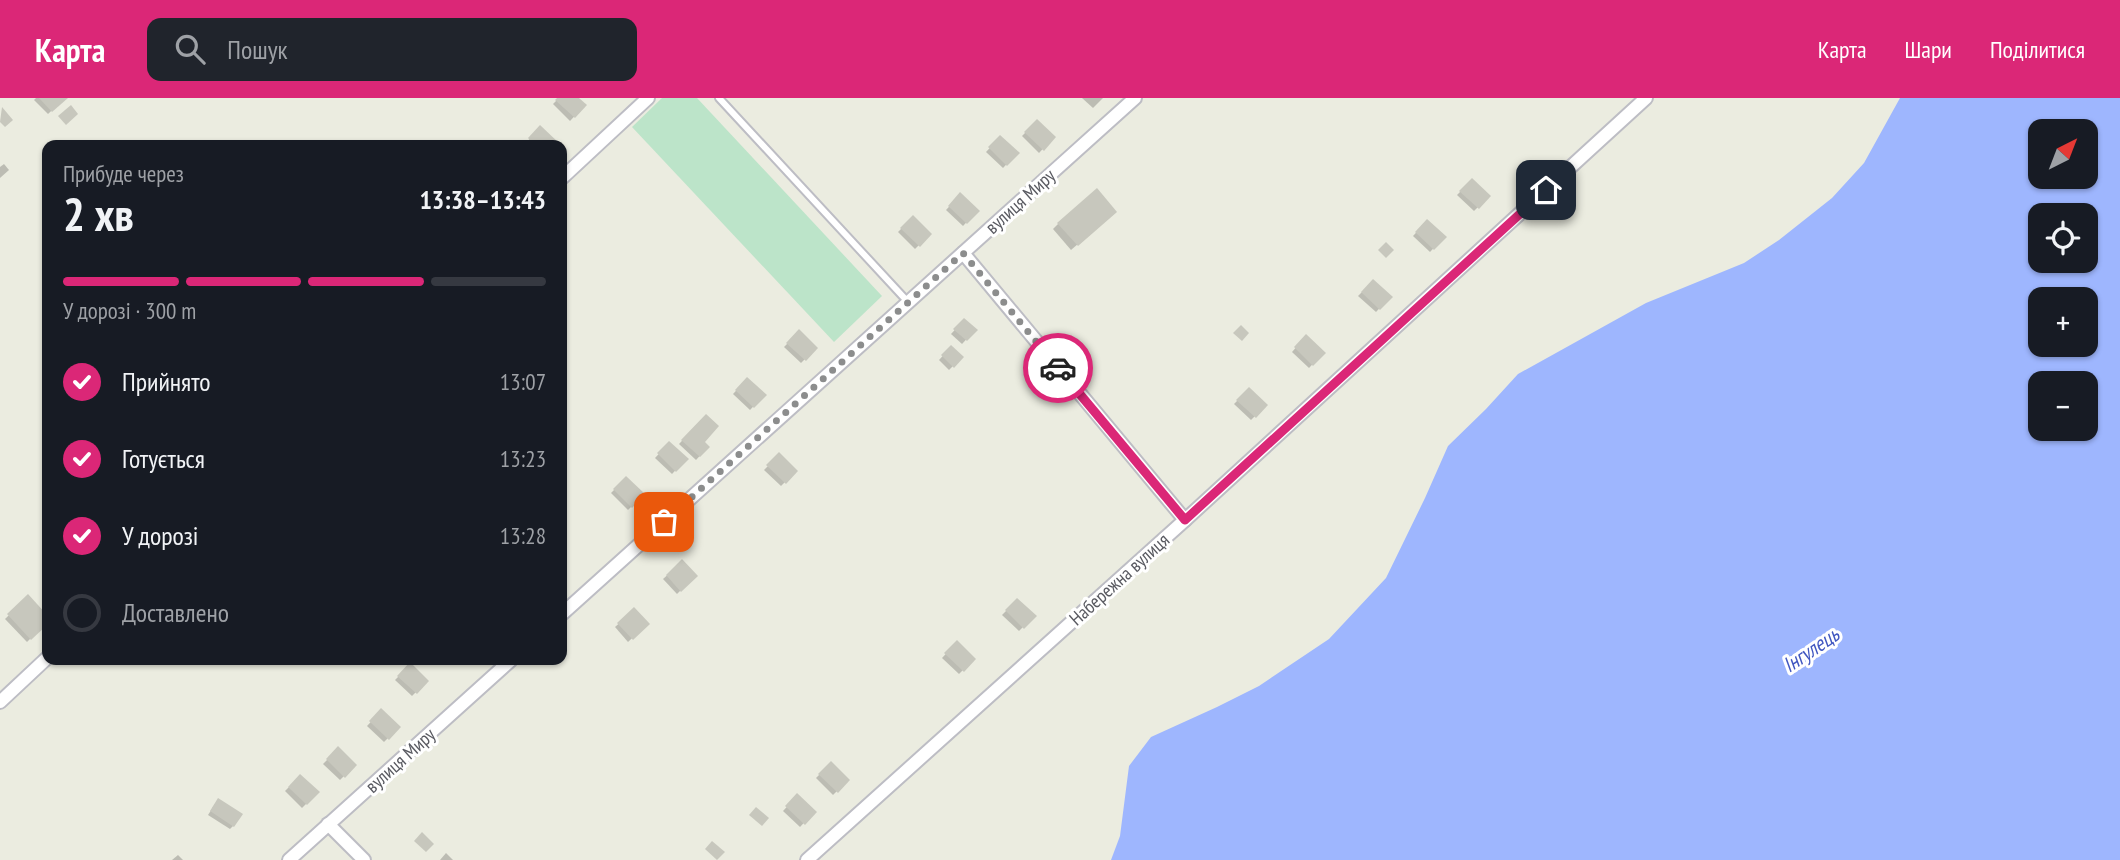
<!DOCTYPE html>
<html lang="uk">
<head>
<meta charset="utf-8">
<style>
	body { margin:0; font-family:"PT Sans Narrow",sans-serif; background:#20242c; color:#f1f3f6; height:100vh; display:flex; flex-direction:column; font-size:26px; white-space:nowrap }
	* { box-sizing:border-box; margin:0 }
	p { font-size:23px; color:#9ea1a6 }
	.icon { flex:none; width:38px; height:38px; fill:none; stroke:currentColor; stroke-width:2; stroke-linecap:round; stroke-linejoin:round }
	.map { position:relative; flex:1; overflow:hidden }
	.drawer { position:absolute; left:42px; top:42px; width:525px; height:525px; display:flex; flex-direction:column; background:#171b24; border-radius:14px; box-shadow:0 2px 5px #0004 }
	.drawer>* { flex:none }
	.needle { width:46px; rotate:42deg }
	.tools { position:absolute; left:2028px; top:21px; display:grid; gap:14px }
	.tools a { display:grid; place-items:center; width:70px; height:70px; border-radius:14px; background:#171b24; box-shadow:0 2px 5px #0004; font-size:35px }
	.pin { position:absolute; display:grid; place-items:center; width:60px; height:60px; color:#fff; margin:-30px; border-radius:14px; box-shadow:0 4px 10px #0006 }
	.courier { position:absolute; display:grid; place-items:center; width:70px; height:70px; margin:-35px; border:5px solid #db2777; border-radius:50%; background:#fff; color:#222; box-shadow:0 2px 9px #0007 }
	.head em { font-style:normal; font-weight:600 }
	.head div { display:flex; flex-direction:column-reverse }
	.head { display:flex; align-items:center; justify-content:space-between; height:119px; padding:0 21px }
	h1 { font-size:46px; font-weight:600; line-height:52px }
	.bar { display:grid; grid-template-columns:repeat(4,1fr); gap:10px 7px; align-content:center; height:84px; padding:0 21px }
	.bar i { height:9px; border-radius:5px; background:#363941 }
	.bar .on { background:#db2777 }
	.bar p { grid-column:span 4 }
	ol { padding:0 21px; list-style:none }
	li { display:flex; align-items:center; gap:21px; height:77px }
	li p { margin-inline-start:auto }
	li .icon { padding:7px; border-radius:50%; background:#db2777; color:#fff; stroke-width:4 }
	li:last-child { color:#9ea1a6 }
	li i { width:38px; height:38px; border:4px solid #363941; border-radius:50% }
	header { display:flex; align-items:center; gap:42px; box-sizing:border-box; height:98px; padding:0 35px; background:#db2777; color:#fff }
	header strong { font-size:33px }
	nav { display:flex; gap:38px; margin-inline-start:auto; font-size:24px }
	.search { width:490px; height:63px; background:#20242c; display:flex; align-items:center; gap:18px; box-sizing:border-box; padding:0 24px; border-radius:14px; color:#9ea1a6; font-size:26px }
	.map>svg:first-child { display:block }
</style>
</head>
<body>
<header>
<strong>Карта</strong>
<div class="search"><svg class="icon" aria-label="search" viewBox="0 0 24 24"><circle cx="10" cy="10" r="6"/><path d="M15 15l6 6"/></svg>Пошук</div>
<nav><a>Карта</a><a>Шари</a><a>Поділитися</a></nav>
</header>
<div class="map">
<svg width="2120" height="762" viewBox="0 0 2120 762">
	<rect width="100%" height="100%" fill="#ebece0"/>
	<polygon fill="#bce4c9" points="662,0 697,0 882,198 834,244 632,29"/>
	<path fill="#9eb6fe" fill-rule="evenodd" d="M1900,0H2120V762H1111L1120,738L1129,668L1151,639L1217,609L1259,588L1329,541L1386,480L1425,400L1448,348L1486,311L1518,276L1646,205L1744,165L1779,142L1832,100L1864,65ZM2040,33H2086V79H2040ZM2040,117H2086V163H2040ZM2040,201H2086V247H2040ZM2040,285H2086V331H2040Z"/>
	<g fill="#0003">
		<polygon points="36,0 65,0 48,16 34,2"/>
		<polygon points="559,0 577,0 585,7 570,23 553,6"/>
		<polygon points="1082,0 1103,0 1093,10"/>
		<polygon points="1037,23 1054,39 1039,55 1022,38"/>
		<polygon points="540,29 557,46 556,47 528,47 526,45"/>
		<polygon points="1000,39 1017,55 1003,70 986,54"/>
		<polygon points="4,66 9,72 0,80 0,69"/>
		<polygon points="1472,82 1489,98 1474,113 1457,97"/>
		<polygon points="960,97 977,113 963,128 946,112"/>
		<polygon points="913,119 930,136 915,151 898,134"/>
		<polygon points="1109,119 1071,152 1053,131 1058,126"/>
		<polygon points="1427,123 1444,139 1430,154 1413,138"/>
		<polygon points="1373,183 1390,199 1376,214 1358,198"/>
		<polygon points="964,222 975,232 962,246 951,236"/>
		<polygon points="799,234 816,250 801,265 784,249"/>
		<polygon points="1306,238 1323,255 1309,270 1292,254"/>
		<polygon points="951,249 962,259 949,272 939,262"/>
		<polygon points="747,281 764,297 750,312 733,296"/>
		<polygon points="1249,291 1266,307 1251,322 1234,306"/>
		<polygon points="706,318 702,344 708,349 696,362 679,346"/>
		<polygon points="669,345 686,361 672,376 655,360"/>
		<polygon points="779,357 796,373 781,388 764,372"/>
		<polygon points="626,380 643,397 628,412 611,395"/>
		<polygon points="682,464 695,478 677,496 663,481"/>
		<polygon points="28,499 47,519 47,524 27,544 5,521"/>
		<polygon points="1017,502 1034,518 1019,533 1002,517"/>
		<polygon points="634,512 647,526 628,544 615,529"/>
		<polygon points="957,544 974,561 959,576 942,560"/>
		<polygon points="410,567 427,583 412,598 395,582"/>
		<polygon points="381,613 399,629 384,644 367,628"/>
		<polygon points="338,651 355,667 340,682 323,666"/>
		<polygon points="831,665 848,682 833,697 816,680"/>
		<polygon points="300,678 317,695 302,710 285,693"/>
		<polygon points="797,698 814,714 800,729 783,713"/>
		<polygon points="215,706 233,728 230,731 208,717"/>
		<polygon points="446,755 453,762 440,762"/>
		<polygon points="178,757 183,762 172,762"/>
	</g>
	<g fill="#c7c7bd">
		<polygon points="39,0 68,0 52,14"/>
		<polygon points="557,0 579,0 587,7 575,20 555,2"/>
		<polygon points="71,7 78,16 66,27 58,18"/>
		<polygon points="2,9 13,22 5,29 0,24"/>
		<polygon points="1037,21 1056,39 1044,53 1024,34"/>
		<polygon points="540,27 560,46 558,47 535,47 528,40"/>
		<polygon points="1000,37 1020,55 1007,68 988,49"/>
		<polygon points="1472,80 1491,98 1479,111 1459,93"/>
		<polygon points="1097,90 1117,114 1078,148 1057,125"/>
		<polygon points="960,94 980,113 967,126 948,108"/>
		<polygon points="913,117 932,136 920,149 900,130"/>
		<polygon points="1427,121 1447,139 1434,152 1415,134"/>
		<polygon points="1386,144 1394,152 1386,160 1378,152"/>
		<polygon points="1373,181 1393,199 1380,212 1361,194"/>
		<polygon points="964,220 978,232 967,243 953,231"/>
		<polygon points="1241,227 1249,235 1242,243 1233,235"/>
		<polygon points="799,231 818,250 806,263 786,245"/>
		<polygon points="1306,236 1326,255 1313,268 1294,249"/>
		<polygon points="951,247 964,259 954,270 941,257"/>
		<polygon points="747,279 767,297 754,310 735,292"/>
		<polygon points="1249,289 1268,307 1256,320 1236,302"/>
		<polygon points="706,316 719,328 705,344 710,349 700,359 681,342"/>
		<polygon points="669,343 689,361 676,374 657,355"/>
		<polygon points="779,354 798,373 786,386 766,367"/>
		<polygon points="626,378 645,396 632,410 613,391"/>
		<polygon points="682,461 698,478 681,494 666,477"/>
		<polygon points="28,496 47,517 47,527 31,542 7,516"/>
		<polygon points="1017,500 1037,518 1024,531 1005,512"/>
		<polygon points="634,509 650,526 633,542 617,525"/>
		<polygon points="957,542 976,561 964,574 944,555"/>
		<polygon points="410,564 429,583 417,596 397,578"/>
		<polygon points="381,610 401,629 389,642 369,623"/>
		<polygon points="338,648 357,667 345,680 326,661"/>
		<polygon points="831,663 850,682 838,695 818,676"/>
		<polygon points="300,676 320,694 307,707 288,689"/>
		<polygon points="797,695 817,714 805,727 785,708"/>
		<polygon points="218,700 243,716 234,729 210,713"/>
		<polygon points="756,709 769,720 762,728 749,717"/>
		<polygon points="422,734 434,746 426,754 414,743"/>
		<polygon points="712,743 725,754 717,762 705,751"/>
	</g>
	<g fill="none" stroke-linecap="round" stroke-linejoin="round">
		<defs>
			<polyline id="service" points="719,0 908,204"/>
			<g id="minor">
				<polyline points="562,80 648,0"/>
				<polyline points="963,155 1185,422"/>
				<polyline points="562,516 1135,0"/>
				<polyline points="0,604 47,560"/>
				<polyline points="328,726 364,762"/>
				<polyline points="289,762 511,562"/>
				<polyline points="807,762 1185,422 1646,0"/>
			</g>
		</defs>
		<use href="#service" stroke="#bdbdc4" stroke-width="10"/>
		<use href="#minor" stroke="#bdbdc4" stroke-width="16"/>
		<use href="#service" stroke="#fff" stroke-width="6"/>
		<use href="#minor" stroke="#fff" stroke-width="12"/>
	</g>
	<g fill="none" stroke-linecap="round" stroke-linejoin="round">
		<polyline stroke="#8c8d8d" stroke-width="7" stroke-dasharray="0 12.6" points="664,424 963,155 1058,270"/>
		<polyline stroke="#db2777" stroke-width="9" points="1058,270 1185,422 1546,92"/>
	</g>
	<g text-anchor="middle" stroke-width="6" stroke-linejoin="round" paint-order="stroke">
		<g font-size="19" fill="#595a61" stroke="#fff">
			<text transform="translate(1020 103) rotate(-42)" y="7">вулиця Миру</text>
			<text transform="translate(1119 481) rotate(-42)" y="7">Набережна вулиця</text>
			<text transform="translate(400 662) rotate(-42)" y="7">вулиця Миру</text>
		</g>
		<g font-size="21" font-style="italic" fill="#4157c1" stroke="#fff">
			<text transform="translate(1811 552) rotate(-34)" y="7">Інгулець</text>
		</g>
	</g>
</svg>
<div class="tools">
<a><svg class="needle" viewBox="-14 -14 28 28"><path d="M0-13l5 13h-10z" fill="#e53935"/><path d="M0 13l5-13h-10z" fill="#9ea1a6"/></svg></a>
<a><svg class="icon" aria-label="locate" viewBox="0 0 24 24"><circle cx="12" cy="12" r="6"/><path d="M12 2v4M12 18v4M2 12h4M18 12h4"/></svg></a>
<a>+</a>
<a>−</a>
</div>
<div class="pin" style="left:664px;top:424px;background:#ea580c"><svg class="icon" aria-label="bag" viewBox="0 0 24 24"><path d="M5 8h14l-1 12H6zM9 8a3 3 0 0 1 6 0"/></svg></div>
<div class="pin" style="left:1546px;top:92px;background:#1f2937"><svg class="icon" aria-label="home" viewBox="0 0 24 24"><path d="M3 11l9-7 9 7M6 9v11h12V9"/></svg></div>
<div class="courier" style="left:1058px;top:270px"><svg class="icon" aria-label="car" viewBox="0 0 24 24"><path d="M5 17H2v-5l4-1 3-4h7l3 4 3 1v5h-3M9 17h6M6 11h13"/><circle cx="7" cy="17" r="2"/><circle cx="17" cy="17" r="2"/></svg></div>
<section class="drawer">
<div class="head"><div><h1>2 хв</h1><p>Прибуде через</p></div><em>13:38–13:43</em></div>
<div class="bar"><i class="on"></i><i class="on"></i><i class="on"></i><i></i><p>У дорозі · 300 m</p></div>
<ol>
<li><svg class="icon" aria-label="check" viewBox="0 0 24 24"><path d="M5 12l5 5 9-10"/></svg>Прийнято<p>13:07</p></li>
<li><svg class="icon" aria-label="check" viewBox="0 0 24 24"><path d="M5 12l5 5 9-10"/></svg>Готується<p>13:23</p></li>
<li><svg class="icon" aria-label="check" viewBox="0 0 24 24"><path d="M5 12l5 5 9-10"/></svg>У дорозі<p>13:28</p></li>
<li><i></i>Доставлено</li>
</ol>
</section>
</div>
</body>
</html>
